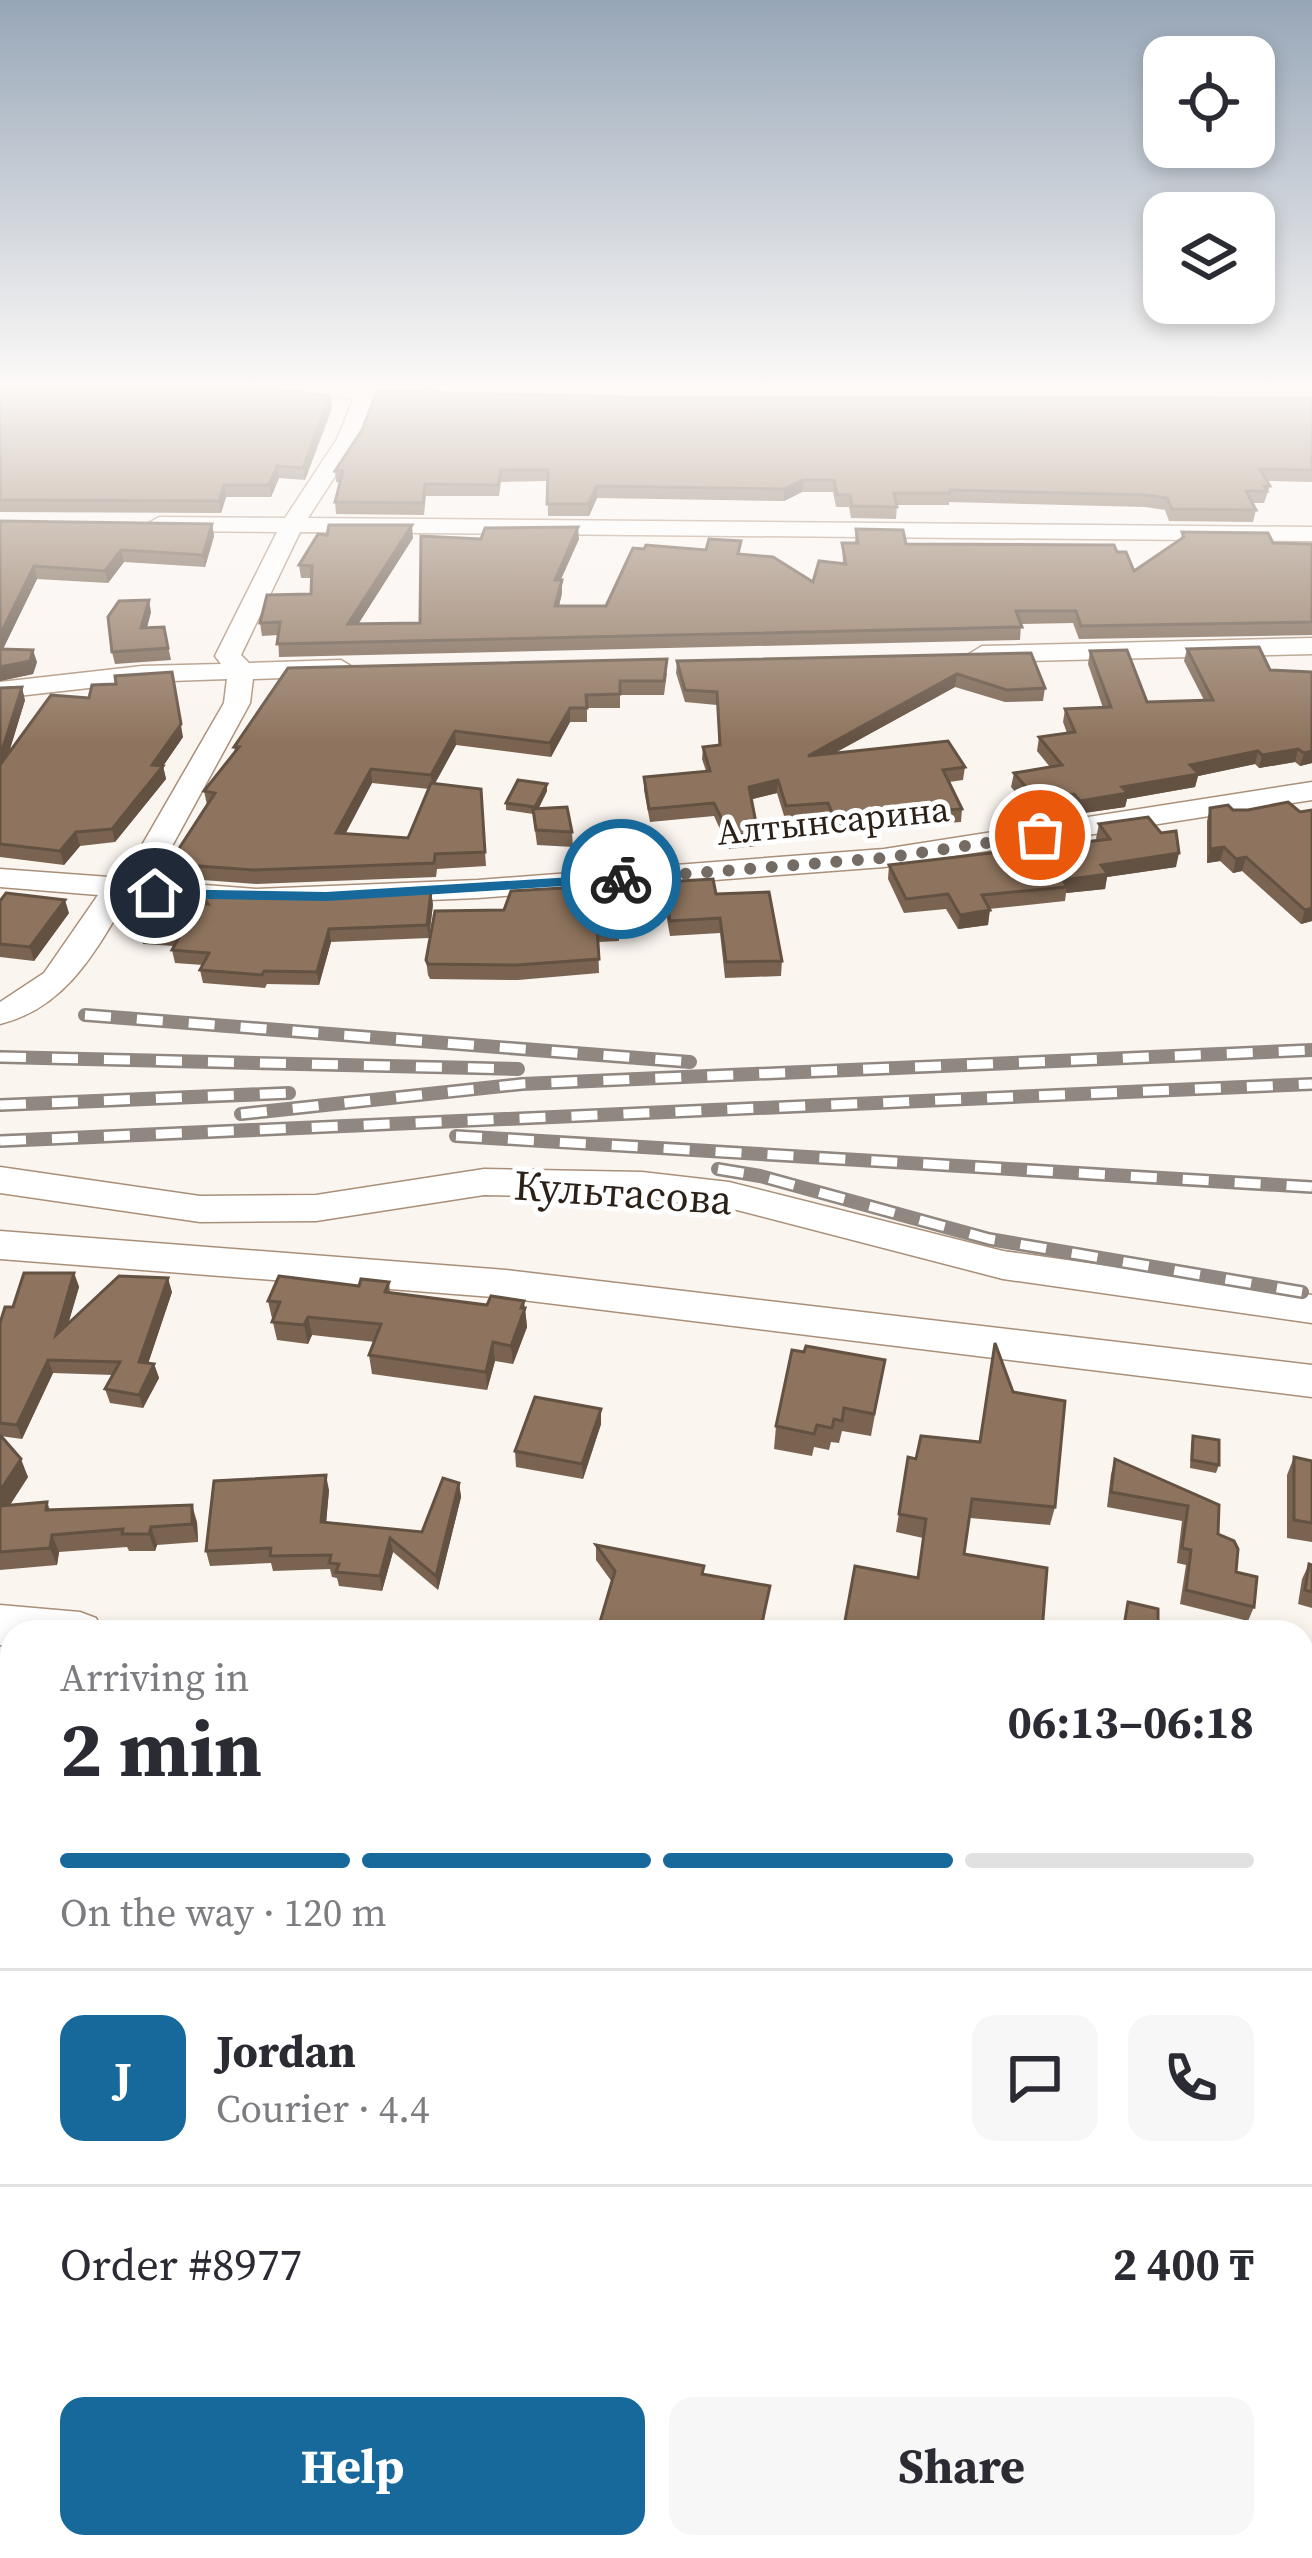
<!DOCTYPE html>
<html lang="en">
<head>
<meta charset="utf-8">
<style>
	body { margin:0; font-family:"Source Serif 4",serif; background:#f7f7f7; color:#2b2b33; height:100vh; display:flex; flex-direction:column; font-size:45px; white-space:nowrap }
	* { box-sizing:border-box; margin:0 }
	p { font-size:39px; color:#7c7c81 }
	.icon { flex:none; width:66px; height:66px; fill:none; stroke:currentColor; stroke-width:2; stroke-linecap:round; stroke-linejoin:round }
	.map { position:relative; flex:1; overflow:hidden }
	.sheet { position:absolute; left:0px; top:1620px; width:1314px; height:939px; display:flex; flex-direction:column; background:#fff; border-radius:36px 36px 0 0; box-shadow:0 6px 18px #0003 }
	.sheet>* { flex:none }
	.tools { position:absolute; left:1143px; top:36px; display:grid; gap:24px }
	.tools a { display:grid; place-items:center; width:132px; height:132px; border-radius:24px; background:#fff; box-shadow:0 6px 18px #0003; font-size:60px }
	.pin { position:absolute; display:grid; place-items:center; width:102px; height:102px; color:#fff; margin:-51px; border:6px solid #fff; border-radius:50%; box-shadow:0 3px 12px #0007 }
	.courier { position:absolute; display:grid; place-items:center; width:120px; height:120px; margin:-60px; border:9px solid #16699a; border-radius:50%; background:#fff; color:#222; box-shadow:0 3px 15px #0007 }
	.headline em { font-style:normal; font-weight:700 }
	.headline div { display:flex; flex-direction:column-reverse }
	.headline { display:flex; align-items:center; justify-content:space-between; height:204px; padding:0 60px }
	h1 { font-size:78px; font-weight:700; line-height:90px }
	.bar { display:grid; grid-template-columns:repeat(4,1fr); gap:18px 12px; align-content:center; height:144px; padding:0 60px }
	.bar i { height:15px; border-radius:9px; background:#e1e1e2 }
	.bar .active { background:#16699a }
	.bar p { grid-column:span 4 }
	.line { display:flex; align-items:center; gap:30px; padding:0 60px; border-top:3px solid #e1e1e2 }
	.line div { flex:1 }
	.round { display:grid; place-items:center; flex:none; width:126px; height:126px; border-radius:24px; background:#f7f7f7 }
	.action { display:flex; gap:24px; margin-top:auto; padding:24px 60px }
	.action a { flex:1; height:138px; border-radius:24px; background:#16699a; color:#fff; font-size:48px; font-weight:700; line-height:138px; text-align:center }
	.action a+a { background:#f7f7f7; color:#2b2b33 }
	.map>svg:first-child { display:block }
</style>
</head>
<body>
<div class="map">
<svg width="1312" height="2558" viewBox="0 0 1312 2558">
	<rect width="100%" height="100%" fill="#fbf5f0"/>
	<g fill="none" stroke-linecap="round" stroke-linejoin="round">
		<defs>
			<g id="minor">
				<path d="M219,384C261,384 419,377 441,394L431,400L375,398L359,439L308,518L1312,527V541L300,532L241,655L249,663L341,660L354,668L341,676L253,679L250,703L153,881L256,889L478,880L884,849L1312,782V800L884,867L478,898L256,907L126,900C94,954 65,1008 0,1024V1002L44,973L98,895L0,887V869L123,878L224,703L227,679L142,682L0,698V682L142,666L221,664L215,656L277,532L159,531L147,524L159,517L285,518L337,439L354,398L226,394L219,392Z"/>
				<polygon points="1312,638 1312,654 982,662 969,654 982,646"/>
				<polygon points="0,1167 200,1196 316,1195 484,1169 642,1172 729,1182 1003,1251 1312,1295 1312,1323 1003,1279 729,1208 642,1198 484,1195 316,1221 200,1222 0,1193"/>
				<polygon points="0,1231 506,1270 1312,1365 1312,1397 506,1298 0,1259"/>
				<polygon points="0,1605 80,1612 96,1618 103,1632 12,1632 12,1646 0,1645"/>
				<polygon points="1302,1867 1312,1869 1312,1919 1302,1917"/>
			</g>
		</defs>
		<use href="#minor" stroke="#aa8f78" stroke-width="3"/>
		<use href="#minor" fill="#fff" fill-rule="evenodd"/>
		<defs>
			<g id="rail">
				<polyline points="85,1015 690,1062"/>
				<polyline points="0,1057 518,1069"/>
				<polyline points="0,1105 289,1093"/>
				<polyline points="241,1114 522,1084 1312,1050"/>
				<polyline points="456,1136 1312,1187"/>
				<polyline points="0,1141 1312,1084"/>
				<polyline points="718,1169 760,1176 989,1239 1302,1292"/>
			</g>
		</defs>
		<use href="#rail" stroke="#908780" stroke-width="14"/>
		<use href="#rail" stroke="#fff" stroke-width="9" stroke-dasharray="26" stroke-linecap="butt"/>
	</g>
	<g fill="#7a6451" fill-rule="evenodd">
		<polygon points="0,384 330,396 332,408 305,480 279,478 271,497 226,497 221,513 0,512"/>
		<polygon points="511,384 1312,384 1312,388 630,388"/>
		<polygon points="630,397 1312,398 1312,482 1267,481 1270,486 1264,503 1252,503 1256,510 1253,522 1169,521 1165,510 1145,507 949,502 949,505 897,505 896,519 851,518 849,507 836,507 833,492 802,492 784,501 597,498 589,516 548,516 547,481 501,482 499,496 426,496 424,515 336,514 335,502 340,483 336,482 335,471"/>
		<polygon points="0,521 212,524 214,536 205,567 124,562 108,583 37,579 3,649 37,662 33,674 0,681"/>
		<polygon points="856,529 906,544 1117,552 1134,571 1181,539 1182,532 1273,543 1312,544 1312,635 1079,639 1073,623 1021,624 1020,640 279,657 278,635 262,636 260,623 311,594 312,578 301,578 299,565 413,538 358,624 420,623 481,539 579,539 560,580 562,593 559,606 606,606 740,554 813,582 843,563 842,543 855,543"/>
		<polygon points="151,612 147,628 164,627 171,660 115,664 112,652"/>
		<polygon points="1187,649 1270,670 1312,672 1312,763 1300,766 1295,762 1259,768 1255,764 1198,776 1195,787 1127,799 1125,807 1077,814 1071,807 1035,814 1011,787 1014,773 1050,767 1037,751 1039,737 1067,733 1063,722 1065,709 1103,708 1088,664 1090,651 1147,702 1204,700 1184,661"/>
		<polygon points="1031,653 1045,688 1043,701 1005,702 955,687 835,753 965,767 963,780 949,782 962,809 961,822 833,831 827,815 785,819 777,793 752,799 758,833 757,846 729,849 714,816 650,822 644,790 644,777 706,771 702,759 703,747 719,745 717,705 685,702 676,673 677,661"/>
		<path d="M667,673L664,695H620V708H587V722H570L551,757L456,745L435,783L481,789L486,866L437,869L436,877L256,884L189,879L181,864L178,850L207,805L204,791L235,752L234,747ZM372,783L429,789L408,838L345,834Z"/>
		<polygon points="0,688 25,700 9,752 183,737 163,766 166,779 115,842 80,846 64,865 0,857"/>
		<polygon points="547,791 538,809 572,832 573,847 537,845 533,814 506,810 506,803"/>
		<polygon points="1210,808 1300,812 1312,921 1301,924 1242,871 1233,873 1220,861 1207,863 1207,821"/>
		<polygon points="1099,824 1176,867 1107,877 1105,889 1066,893 1065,901 989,909 988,925 958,929 946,909 904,913 888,879 889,865 1097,840 1096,838"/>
		<polygon points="663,882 716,894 782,961 781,976 725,978 720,933 670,936 663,897"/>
		<polygon points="203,896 433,904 429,938 331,942 319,985 267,984 265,988 203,983 200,970 203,965 175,963 172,950 174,946 143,944 140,930 205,904"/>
		<polygon points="0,901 69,913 34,961 0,957"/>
		<polygon points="435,911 619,926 619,941 598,942 599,973 518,980 430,979 428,975 426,960"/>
		<polygon points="74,1273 79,1287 68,1323 172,1292 148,1363 154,1364 159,1378 143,1408 110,1403 105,1389 113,1375 53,1373 22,1439 0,1436 0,1323 13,1307"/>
		<polygon points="389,1282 390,1292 487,1305 525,1308 527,1327 513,1364 495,1361 487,1390 372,1374 369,1355 375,1342 312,1335 308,1344 277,1340 268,1301"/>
		<polygon points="995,1343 1055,1507 1050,1525 970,1518 917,1578 923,1538 896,1532 908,1457 916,1459 979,1442"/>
		<polygon points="804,1352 885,1360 871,1436 842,1431 839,1443 831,1442 829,1450 814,1447 812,1456 774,1449 776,1426"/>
		<polygon points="601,1409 601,1424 583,1479 516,1467 515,1451"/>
		<polygon points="1193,1436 1219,1465 1216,1473 1190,1468 1191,1444"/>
		<polygon points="0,1437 28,1477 10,1505 47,1502 50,1510 197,1522 198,1542 157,1545 155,1551 129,1551 127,1547 59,1552 57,1565 0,1570"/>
		<polygon points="1294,1457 1312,1461 1312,1542 1287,1538 1287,1475"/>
		<polygon points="1115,1459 1219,1505 1218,1534 1254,1607 1248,1621 1180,1604 1186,1565 1177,1563 1182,1521 1107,1507 1111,1474"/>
		<polygon points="459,1483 461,1497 438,1590 393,1552 382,1591 339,1586 337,1578 332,1577 330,1569 273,1571 271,1563 210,1566 206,1551 329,1490 326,1522 422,1532"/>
		<polygon points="596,1545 704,1566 704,1574 770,1586 762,1632 601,1632 600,1622 612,1582 596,1560"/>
		<polygon points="1309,1564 1312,1565 1312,1608 1298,1604 1302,1579"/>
		<polygon points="1302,1646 1312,1649 1311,1815 1302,1812"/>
		<polygon points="0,1796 12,1798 12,1862 10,1858 0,1856"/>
		<polygon points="1302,1960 1312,1963 1312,2156 1302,2153"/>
		<polygon points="579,2547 618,2547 618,2554 579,2549"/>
		<polygon points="660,2547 723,2547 722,2556"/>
		<polygon points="790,2547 871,2547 870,2558 819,2558 790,2552"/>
		<polygon points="899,2547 1010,2547 1009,2558 911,2558"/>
		<polygon points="1109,2547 1302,2547 1312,2558 1109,2558"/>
	</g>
	<g fill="#635142">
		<polygon points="330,396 332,408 305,480 303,468"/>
		<polygon points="277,466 279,478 271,497 269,485"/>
		<polygon points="803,480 802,492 784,501 784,489"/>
		<polygon points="224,485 226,497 221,513 219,501"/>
		<polygon points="597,486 597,498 589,516 588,504"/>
		<polygon points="212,524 214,536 205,567 203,555"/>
		<polygon points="412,525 413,538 350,637 348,624"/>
		<polygon points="578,527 579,539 555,593 555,580"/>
		<polygon points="121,550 124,562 108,583 105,571"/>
		<polygon points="34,566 37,579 0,655 0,635"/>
		<polygon points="562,580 562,593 556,618 555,606"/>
		<polygon points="149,600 151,612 143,640 141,628"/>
		<polygon points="33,650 37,662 33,674 0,681 0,667"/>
		<polygon points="172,672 183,737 161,769 163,766 166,779 115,842 112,829 152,765"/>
		<polygon points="957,674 955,687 807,768 808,756"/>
		<polygon points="22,687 25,700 0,782 0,757"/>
		<polygon points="570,708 570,722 551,757 550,743"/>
		<polygon points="455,731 456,745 432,789 431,775"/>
		<polygon points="1298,749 1295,762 1259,768 1262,755"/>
		<polygon points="1258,751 1255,764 1198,776 1195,787 1127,799 1125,807 1077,814 1080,801 1190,765"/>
		<polygon points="1312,751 1312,763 1300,766 1304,753"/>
		<polygon points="371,769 372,783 338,848 336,833"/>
		<polygon points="778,780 777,793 749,800 749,787"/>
		<polygon points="547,784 547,791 536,814 535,807"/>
		<polygon points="1074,794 1071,807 1035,814 1037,800"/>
		<polygon points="76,832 80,846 64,865 60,851"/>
		<polygon points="1224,847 1220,861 1207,863 1210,849"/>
		<polygon points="1179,853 1176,867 1107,877 1105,889 1066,893 1067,887 1063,880 1101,865"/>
		<polygon points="1246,857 1242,871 1233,873 1236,859"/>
		<polygon points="431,891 433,904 429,938 427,925"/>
		<polygon points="65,900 69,913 34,961 30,947"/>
		<polygon points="1312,908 1312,921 1301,924 1305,910"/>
		<polygon points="990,910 988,925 958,929 960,915"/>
		<polygon points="329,929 331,942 319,985 317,972"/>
		<polygon points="74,1273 79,1287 61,1349 56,1335"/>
		<polygon points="168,1278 172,1292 144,1376 139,1362"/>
		<polygon points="524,1301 527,1327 513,1364 511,1346"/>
		<polygon points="308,1317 312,1335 308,1344 304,1325"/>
		<polygon points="493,1342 495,1361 487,1390 486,1372"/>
		<polygon points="48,1360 53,1373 22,1439 17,1425"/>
		<polygon points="154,1364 159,1378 143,1408 139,1395"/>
		<polygon points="601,1409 601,1424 583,1479 582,1464"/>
		<polygon points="21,1459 28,1477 0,1520 0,1491"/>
		<polygon points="326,1475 329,1490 325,1536 321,1522"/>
		<polygon points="459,1483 461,1497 438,1590 436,1576"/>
		<polygon points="192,1505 197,1522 198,1542 192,1524"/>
		<polygon points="151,1527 157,1545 155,1551 149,1534"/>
		<polygon points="52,1535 59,1552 57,1565 50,1548"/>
		<polygon points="390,1538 393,1552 382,1591 380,1576"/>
	</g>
	<g fill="#8e745e" stroke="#635142" stroke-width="3">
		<polygon points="0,384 92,384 267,388 330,396 303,468 277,466 269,485 224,485 219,501 0,500"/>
		<polygon points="377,391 630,397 1312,398 1312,470 1260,469 1270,486 1264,486 1267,491 1246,491 1256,510 1172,509 1167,498 1147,495 950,490 950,493 894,493 897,507 852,506 850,495 837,495 834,480 803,480 784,489 597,486 588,504 547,504 548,470 501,470 498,485 425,484 423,503 335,502 343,471 335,471 362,430"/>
		<polygon points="0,521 212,524 203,555 121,550 105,571 34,566 0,635"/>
		<polygon points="329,525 412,525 348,624 420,623 421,536 481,539 485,528 578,527 555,580 562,580 555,606 606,606 633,548 644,549 646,545 706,550 709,539 741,541 738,554 773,557 813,582 819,561 846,564 842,543 858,543 856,529 903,530 906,544 1114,545 1117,552 1126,552 1134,571 1184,537 1182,532 1268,533 1273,543 1312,544 1312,622 1081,626 1076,611 1016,611 1022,627 277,644 280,622 260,623 267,595 311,594 312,566 299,565 318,534 327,535"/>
		<polygon points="149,600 141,628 164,627 168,648 112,652 108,617 119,601"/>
		<polygon points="1259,647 1270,670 1312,672 1312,751 1304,753 1298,749 1262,755 1258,751 1190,765 1199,774 1122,787 1128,793 1080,801 1074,794 1037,800 1014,773 1062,765 1039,737 1075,732 1065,709 1111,707 1090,651 1127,650 1147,702 1213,700 1187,649"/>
		<polygon points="0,649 33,650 30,661 0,667"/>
		<polygon points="1031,653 1045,688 1007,690 957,674 808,756 948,741 965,767 943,770 962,809 834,818 828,803 786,806 778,780 749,787 758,833 730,836 714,803 649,809 644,777 710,771 703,747 720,745 717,692 685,690 677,661"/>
		<polygon points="667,659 664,681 620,681 620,694 586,695 587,708 570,708 550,743 455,731 431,775 371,769 336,833 408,838 431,783 481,789 485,852 435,854 434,863 253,870 186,865 178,850 215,793 204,791 239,747 234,747 288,668"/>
		<polygon points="172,672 181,724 152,765 163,766 112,829 76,832 60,851 0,844 0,765 51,695 89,698 92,685 116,684 115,676"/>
		<polygon points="22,687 0,757 0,688"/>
		<polygon points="518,780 547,784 535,807 506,803"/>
		<polygon points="1288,802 1300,812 1312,810 1312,908 1305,910 1246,857 1236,859 1224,847 1210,849 1210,808 1228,805 1233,810 1248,810"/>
		<polygon points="567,807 572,832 536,830 533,809"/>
		<polygon points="1148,817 1161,833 1176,831 1179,853 1101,865 1108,874 1063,880 1067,887 982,895 990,910 960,915 948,894 906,899 889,865 1110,839 1099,824"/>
		<polygon points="713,879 716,894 769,892 782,961 726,962 720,918 670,921 663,882"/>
		<polygon points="614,885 619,926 597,927 599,959 517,965 428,964 426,960 435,911 504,910 511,891"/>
		<polygon points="431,891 427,925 329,929 317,972 264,971 262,975 200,970 209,953 172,950 181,934 140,930 148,900 208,904 203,896 254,898"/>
		<polygon points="6,893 65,900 30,947 0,944 0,901"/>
		<polygon points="24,1273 74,1273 56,1335 119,1276 168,1278 139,1362 154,1364 139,1395 105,1389 120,1362 48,1360 17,1425 0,1423 0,1323 5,1307 13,1307"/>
		<polygon points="279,1276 359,1286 361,1279 389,1282 385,1292 487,1305 491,1296 524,1301 521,1308 525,1308 511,1346 493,1342 486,1372 369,1355 381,1324 308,1317 304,1325 272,1322 280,1302 268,1301"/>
		<polygon points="995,1343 1013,1392 1065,1401 1055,1507 972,1499 964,1554 1047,1568 1042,1632 843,1632 855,1566 918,1578 926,1519 899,1514 908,1457 916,1459 921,1436 980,1442"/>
		<polygon points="806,1346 885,1360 874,1414 844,1408 842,1421 834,1419 832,1428 817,1425 814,1434 776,1426 792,1350 804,1352"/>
		<polygon points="535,1397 601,1409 582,1464 515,1451"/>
		<polygon points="1,1436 21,1459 0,1491 0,1437"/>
		<polygon points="1193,1436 1219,1440 1219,1465 1192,1460"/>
		<polygon points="1294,1457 1312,1461 1312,1523 1294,1520"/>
		<polygon points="1115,1459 1219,1505 1218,1534 1234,1541 1238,1549 1236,1572 1257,1577 1254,1607 1186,1590 1191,1550 1182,1548 1188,1506 1111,1492"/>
		<polygon points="326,1475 321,1522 422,1532 443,1478 459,1483 436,1576 390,1538 380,1576 336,1572 339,1564 329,1563 331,1555 270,1556 271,1548 206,1551 214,1481"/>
		<polygon points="47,1502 46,1510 192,1505 192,1524 151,1527 149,1534 122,1534 123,1529 52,1535 50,1548 0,1552 0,1506"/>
		<polygon points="596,1545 704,1566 702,1574 770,1586 760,1632 654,1632 600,1622 615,1571"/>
		<polygon points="1309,1564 1312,1565 1312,1592 1305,1590"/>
		<polygon points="1128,1602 1158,1609 1158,1632 1123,1632"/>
		<polygon points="1302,1646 1312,1649 1312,1794 1302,1790"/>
		<polygon points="0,1796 12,1798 12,1845 0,1843"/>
		<polygon points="1302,1960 1312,1963 1312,2138 1302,2134"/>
		<polygon points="1302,2461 1307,2462 1308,2487 1312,2488 1312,2558 1119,2558 1119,2547 1302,2547"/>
		<polygon points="805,2547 871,2547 870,2558 857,2558"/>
		<polygon points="911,2547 1010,2547 1010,2557 922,2558"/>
	</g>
	<linearGradient id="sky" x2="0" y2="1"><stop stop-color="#97a6b7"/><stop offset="0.52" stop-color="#fdfaf8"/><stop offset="1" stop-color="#fdfaf8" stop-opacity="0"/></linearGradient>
	<rect width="1312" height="742" fill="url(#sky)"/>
	<polygon fill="#16699a" points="621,874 627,875 627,882 326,901 155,898 147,893 155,889 326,892"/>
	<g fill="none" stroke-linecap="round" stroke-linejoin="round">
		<polyline stroke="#746b64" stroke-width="12" stroke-dasharray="0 21.6" points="621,879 884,858 1040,835"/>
	</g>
	<g text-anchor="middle" stroke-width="10" stroke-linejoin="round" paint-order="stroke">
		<g font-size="36" fill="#2c2118" stroke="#fff">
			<text transform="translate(833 820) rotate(-6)" y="13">Алтынсарина</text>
		</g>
		<g font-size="42" fill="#2c2118" stroke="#fff">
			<text transform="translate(623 1192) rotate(4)" y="15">Культасова</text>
		</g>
	</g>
</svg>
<div class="tools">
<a><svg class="icon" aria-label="locate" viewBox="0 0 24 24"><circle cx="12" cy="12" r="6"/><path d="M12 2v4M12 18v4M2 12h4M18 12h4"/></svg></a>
<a><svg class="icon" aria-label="layers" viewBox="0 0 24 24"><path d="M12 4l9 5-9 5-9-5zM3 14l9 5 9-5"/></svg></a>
</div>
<div class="pin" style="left:1040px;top:835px;background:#ea580c"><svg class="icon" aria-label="bag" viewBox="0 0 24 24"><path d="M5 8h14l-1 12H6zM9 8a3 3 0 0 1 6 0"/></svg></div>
<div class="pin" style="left:155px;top:893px;background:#1f2937"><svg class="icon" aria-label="home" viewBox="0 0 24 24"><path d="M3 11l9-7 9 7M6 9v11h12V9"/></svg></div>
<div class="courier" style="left:621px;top:879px"><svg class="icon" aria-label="bike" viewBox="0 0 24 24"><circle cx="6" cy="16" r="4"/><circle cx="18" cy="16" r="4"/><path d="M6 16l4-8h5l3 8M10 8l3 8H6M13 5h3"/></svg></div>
<section class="sheet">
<div class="headline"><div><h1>2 min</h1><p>Arriving in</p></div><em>06:13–06:18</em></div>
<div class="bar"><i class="active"></i><i class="active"></i><i class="active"></i><i></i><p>On the way · 120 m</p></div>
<div class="line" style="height:216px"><b class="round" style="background:#16699a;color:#fff">J</b><div><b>Jordan</b><p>Courier · 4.4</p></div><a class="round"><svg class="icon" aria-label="chat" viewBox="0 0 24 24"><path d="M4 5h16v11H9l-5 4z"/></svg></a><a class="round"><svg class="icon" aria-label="phone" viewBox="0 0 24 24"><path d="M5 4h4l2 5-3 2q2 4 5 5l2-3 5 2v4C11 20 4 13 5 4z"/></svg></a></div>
<div class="line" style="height:156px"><div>Order #8977</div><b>2 400 ₸</b></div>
<div class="action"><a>Help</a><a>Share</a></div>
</section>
</div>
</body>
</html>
